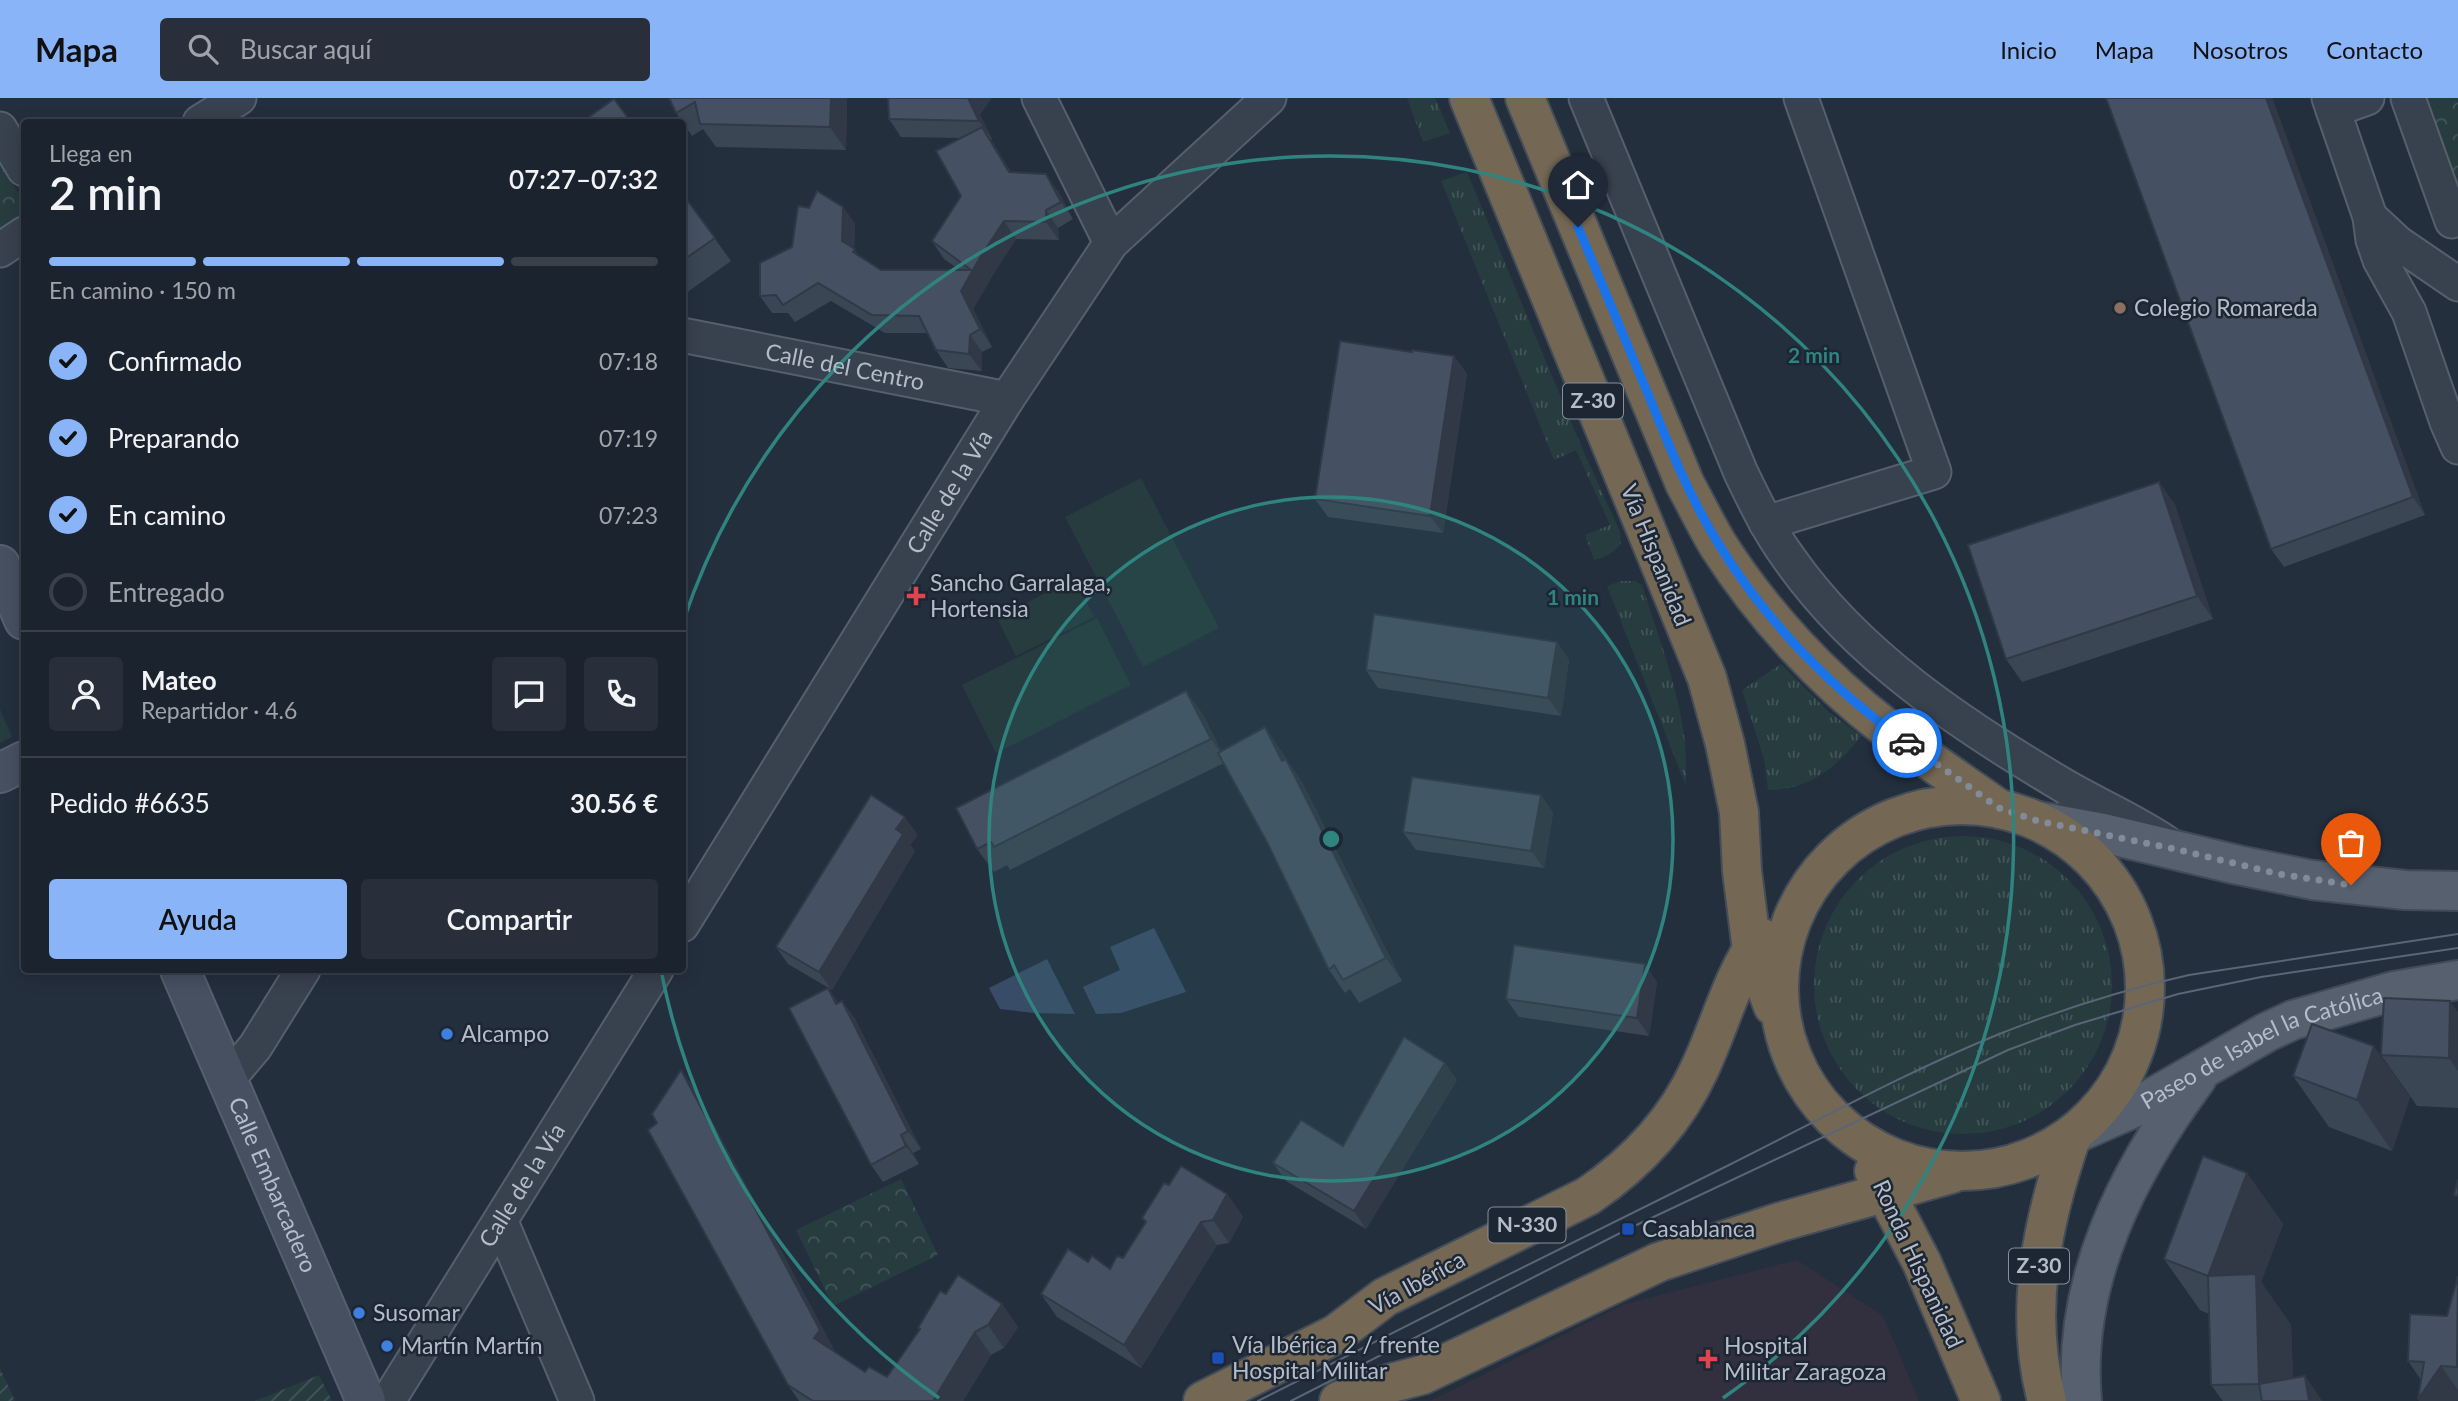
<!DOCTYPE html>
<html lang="es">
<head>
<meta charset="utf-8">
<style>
	body { margin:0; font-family:Lato,sans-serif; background:#282f3a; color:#f1f3f6; height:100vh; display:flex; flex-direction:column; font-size:26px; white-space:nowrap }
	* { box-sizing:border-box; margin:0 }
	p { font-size:23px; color:#a0a4aa }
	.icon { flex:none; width:38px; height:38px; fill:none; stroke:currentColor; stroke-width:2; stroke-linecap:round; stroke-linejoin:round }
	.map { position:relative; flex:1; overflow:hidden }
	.panel { position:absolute; left:21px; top:21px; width:665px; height:854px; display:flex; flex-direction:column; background:#1b232e; border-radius:7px; box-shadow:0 4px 18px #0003,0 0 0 2px #39404a }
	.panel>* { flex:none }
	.pin { position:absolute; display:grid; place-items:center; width:60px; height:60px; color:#fff; margin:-72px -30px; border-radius:50% 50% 50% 0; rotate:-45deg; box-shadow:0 0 7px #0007 }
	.pin .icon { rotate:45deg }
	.courier { position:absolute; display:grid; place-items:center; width:70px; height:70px; margin:-35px; border:5px solid #1a73e8; border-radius:50%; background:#fff; color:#222; box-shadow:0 2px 9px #0007 }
	.head em { font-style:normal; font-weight:600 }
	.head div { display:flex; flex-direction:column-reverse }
	.head { display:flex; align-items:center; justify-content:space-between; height:119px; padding:0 28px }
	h1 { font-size:46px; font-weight:600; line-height:52px }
	.bar { display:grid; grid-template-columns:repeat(4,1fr); gap:10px 7px; align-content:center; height:84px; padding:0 28px }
	.bar i { height:9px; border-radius:5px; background:#39404a }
	.bar .current { background:#8ab4f8 }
	.bar p { grid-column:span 4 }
	.line { display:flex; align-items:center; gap:18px; padding:0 28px; border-top:2px solid #39404a }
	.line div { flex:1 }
	.round { display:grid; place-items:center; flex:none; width:74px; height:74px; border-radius:7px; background:#282f3a }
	ol { padding:0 28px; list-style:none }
	li { display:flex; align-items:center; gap:21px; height:77px }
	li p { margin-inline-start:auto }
	li .icon { padding:7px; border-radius:50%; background:#8ab4f8; color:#111; stroke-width:4 }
	li:last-child { color:#a0a4aa }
	li i { width:38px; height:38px; border:4px solid #39404a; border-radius:50% }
	.primary-button { display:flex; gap:14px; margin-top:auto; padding:14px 28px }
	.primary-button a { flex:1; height:80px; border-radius:7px; background:#8ab4f8; color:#111; font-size:28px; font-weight:600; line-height:80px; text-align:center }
	.primary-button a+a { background:#282f3a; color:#f1f3f6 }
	header { display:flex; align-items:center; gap:42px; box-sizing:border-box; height:98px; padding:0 35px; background:#8ab4f8; color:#111 }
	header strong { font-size:33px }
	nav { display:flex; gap:38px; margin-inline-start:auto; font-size:24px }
	.search { width:490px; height:63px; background:#282f3a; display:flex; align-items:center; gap:18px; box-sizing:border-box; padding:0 24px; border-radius:7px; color:#a0a4aa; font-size:26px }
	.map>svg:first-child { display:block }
</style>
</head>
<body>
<header>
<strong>Mapa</strong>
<div class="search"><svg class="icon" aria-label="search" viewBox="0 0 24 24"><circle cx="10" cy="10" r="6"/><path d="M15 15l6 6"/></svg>Buscar aquí</div>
<nav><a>Inicio</a><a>Mapa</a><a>Nosotros</a><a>Contacto</a></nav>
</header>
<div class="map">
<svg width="2458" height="1303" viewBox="0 0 2458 1303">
	<defs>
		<pattern id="grass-tufts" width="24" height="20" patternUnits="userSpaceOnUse" patternTransform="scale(1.75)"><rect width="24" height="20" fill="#263c3f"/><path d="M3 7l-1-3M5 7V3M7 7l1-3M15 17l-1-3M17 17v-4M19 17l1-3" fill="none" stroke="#435659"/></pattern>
		<pattern id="park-crowns" width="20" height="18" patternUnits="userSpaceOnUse" patternTransform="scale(1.75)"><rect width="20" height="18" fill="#263c3f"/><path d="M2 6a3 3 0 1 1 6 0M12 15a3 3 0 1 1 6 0" fill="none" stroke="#435659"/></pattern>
		<pattern id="garden-furrows" width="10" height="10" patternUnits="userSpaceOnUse" patternTransform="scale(1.75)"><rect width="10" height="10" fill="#263c3f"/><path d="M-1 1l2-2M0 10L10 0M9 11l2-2" fill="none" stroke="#435659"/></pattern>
	</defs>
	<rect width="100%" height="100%" fill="#242f3e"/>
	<polygon fill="#32303f" points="1797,1162 1883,1218 1919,1303 1430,1303 1625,1206"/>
	<g fill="url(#grass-tufts)">
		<polygon points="1407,0 1435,0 1450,35 1423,44"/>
		<path d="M1467,74L1582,350L1620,434L1621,445C1614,455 1606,459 1594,462L1585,437L1610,427L1576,352L1554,362L1441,83Z"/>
		<path d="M1621,483H1635L1642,487C1658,538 1679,591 1685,645C1686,659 1686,674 1686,688L1607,488Z"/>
		<path d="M1781,566L1829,614L1861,638C1839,668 1807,693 1768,692L1764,661L1742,592Z"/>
		<circle cx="1963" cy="887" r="149"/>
	</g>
	<g fill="url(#park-crowns)">
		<polygon points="2415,0 2458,0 2458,117"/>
		<polygon points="0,64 24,105 24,119 0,135"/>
		<polygon points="901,1081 938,1157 833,1208 796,1132"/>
	</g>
	<g fill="url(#garden-furrows)">
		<polygon points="0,1270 15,1303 0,1303"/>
		<polygon points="319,1277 332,1303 255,1303"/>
	</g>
	<g fill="#263c3f">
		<polygon points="1141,380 1219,530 1143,569 1065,419"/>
		<polygon points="1075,480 1094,519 1016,558 997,520"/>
		<polygon points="1097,520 1131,587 996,655 962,587"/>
		<polygon points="0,611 12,639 0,645"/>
	</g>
	<g fill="#394c67">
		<polygon points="1154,830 1186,894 1121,915 1096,916 1083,889 1120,872 1110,849"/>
		<polygon points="1047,861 1075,916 1034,915 1000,911 989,890"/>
	</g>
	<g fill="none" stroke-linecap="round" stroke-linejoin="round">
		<defs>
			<g id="street">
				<polyline points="1039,0 1111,145"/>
				<path d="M1586,0L1741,375C1755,404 1769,433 1788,459C1856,557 1960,626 2061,686C2096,707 2133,722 2168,746"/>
				<polyline points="2329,0 2370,119 2373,142 2380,162 2409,214 2447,324 2458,349"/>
				<polyline points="2408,0 2452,123"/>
				<polyline points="2333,12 2367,0"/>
				<polyline points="200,24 239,0"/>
				<polyline points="0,31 24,71"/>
				<polyline points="2370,119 2398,145 2458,186"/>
				<polyline points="0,152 24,136"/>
				<path id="s1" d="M682,237L1007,301"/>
				<polyline points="1766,425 1934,374 1801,0"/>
				<polyline points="2074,711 2106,777"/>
				<path id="s2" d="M682,827L1007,301L1111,145L1269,0"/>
				<polyline points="227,982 255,949 303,872"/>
				<polyline points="501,1124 577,1303"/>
				<path id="s3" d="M388,1303L656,872"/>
			</g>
			<g id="secondary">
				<polyline points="0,467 24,522"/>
				<polyline points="0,675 24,663"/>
				<path id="s4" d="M180,872L366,1303"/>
			</g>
			<g id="primary">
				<polyline points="2038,723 2103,735 2238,767 2312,782 2405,792 2458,793"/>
				<path id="s5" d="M2072,1037L2140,1007L2267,934L2293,922L2394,893L2458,882"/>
				<path d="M2082,1303C2071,1183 2128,1073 2197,980"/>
			</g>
			<g id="highway">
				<polyline points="1469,0 1707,580 1725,646 1739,714 1742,773 1752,852 1773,908"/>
				<path d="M1525,0L1685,386C1696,406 1706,427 1718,447C1762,516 1821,580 1886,630C1923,659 1961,684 1999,711"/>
				<circle cx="1962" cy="890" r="183"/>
				<polyline points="1874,1073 1922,1165 1981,1303"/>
				<path d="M1203,1303L1336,1236L1385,1199L1588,1098C1635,1066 1676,1023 1700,970C1721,925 1731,881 1760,839"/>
				<polyline points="1339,1303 1372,1290 1422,1277 1659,1164 1780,1124 1951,1076"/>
				<path d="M2047,1303C2023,1212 2042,1124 2072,1037"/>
			</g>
		</defs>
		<use href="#street" stroke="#565f6c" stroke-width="37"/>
		<use href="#secondary" stroke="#565f6c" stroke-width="42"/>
		<use href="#primary" stroke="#414a57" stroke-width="42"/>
		<use href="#highway" stroke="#434c59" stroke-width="42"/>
		<use href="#street" stroke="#38414e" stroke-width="33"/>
		<use href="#secondary" stroke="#465061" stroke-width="38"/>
		<use href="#primary" stroke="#56606e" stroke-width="38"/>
		<use href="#highway" stroke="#746855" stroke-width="38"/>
		<g stroke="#5a6575" stroke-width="2">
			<path d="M1258,1303C1415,1223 1573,1144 1731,1066C1817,1023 1903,976 1992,939C2056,913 2122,892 2189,877L2458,836"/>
			<polyline points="1291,1303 1628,1131 2008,952 2075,927 2178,896 2261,879 2458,850"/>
		</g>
	</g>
	<g fill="#3b4654">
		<polygon points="669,0 847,0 846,52 716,49 703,31 692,38 676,15"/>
		<polygon points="2272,0 2425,417 2284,469 2271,451"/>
		<polygon points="980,17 992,41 990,41 1011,74 1058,93 1073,121 1058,130 1059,142 1016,141 994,175 973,211 992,249 982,254 982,273 948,270 936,252 928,235 885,235 831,203 795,224 788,215 772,215 760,198 792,149 809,110 843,109 855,126 854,151 860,159 881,172 960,172 944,161 932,143 961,98 960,40 901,39 889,21"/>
		<polygon points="682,95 731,163 682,198"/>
		<polygon points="1454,258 1467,276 1443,435 1328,419 1315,401"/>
		<polygon points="2159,384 2175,407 2213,521 2022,584 2006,561"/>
		<polygon points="1557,544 1569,562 1561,618 1378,590 1366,572"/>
		<polygon points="1203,616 1221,653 1281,652 1286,661 1302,684 1402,883 1359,905 1350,891 1345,895 1329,872 1267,744 1224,665 1136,708 1010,772 1007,767 994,774 977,751"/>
		<polygon points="1541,697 1553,715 1544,770 1416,752 1403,734"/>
		<polygon points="918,737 910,747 915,753 832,892 788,866 776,849"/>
		<polygon points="1657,884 1649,938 1519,919 1506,901"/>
		<polygon points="842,903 855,921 921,1051 913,1055 919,1066 883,1084 871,1067 838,905"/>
		<polygon points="2458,914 2458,1010 2417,1008 2381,957"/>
		<polygon points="1445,965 1457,982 1366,1131 1286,1083 1273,1065 1343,1048"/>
		<polygon points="681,972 697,995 835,1254 865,1274 887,1279 920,1232 918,1230 946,1196 1002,1206 1018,1229 1004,1250 991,1257 963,1303 799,1303 788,1287 657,1025"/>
		<polygon points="2293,978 2410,999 2392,1053 2329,1029"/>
		<polygon points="2247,1075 2283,1126 2261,1184 2291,1227 2293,1280 2305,1278 2322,1303 2223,1303 2211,1287 2209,1216 2200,1212 2164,1161"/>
		<polygon points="1169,1087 1227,1096 1243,1119 1229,1145 1217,1147 1141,1270 1057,1219 1041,1196 1088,1164 1110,1171 1123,1160 1145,1125 1142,1120"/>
		<polygon points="2458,1178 2458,1303 2421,1282 2408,1263 2447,1218"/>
	</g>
	<g fill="#303945">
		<polygon points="831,0 847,0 846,52 830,29"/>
		<polygon points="968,0 992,0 980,17 992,41 979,23"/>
		<polygon points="2266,0 2272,0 2425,417 2413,399"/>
		<polygon points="982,29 994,46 1021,92 1009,74"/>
		<polygon points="1046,76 1058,93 1073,121 1061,104"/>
		<polygon points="843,109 855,126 854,152 867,169 842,143"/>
		<polygon points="1046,112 1058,130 1059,142 1046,124"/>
		<polygon points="1004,123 1016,141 994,175 973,211 992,249 980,231 961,193 981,158"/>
		<polygon points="970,237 982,254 982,273 969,256"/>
		<polygon points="1454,258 1467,276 1443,435 1430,418"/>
		<polygon points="2159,384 2175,407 2213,521 2197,498"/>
		<polygon points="1557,544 1569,562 1561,618 1548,600"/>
		<polygon points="1186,593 1203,616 1227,664 1211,641"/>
		<polygon points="1265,629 1281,652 1298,686 1282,663"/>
		<polygon points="1286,661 1302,684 1402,883 1386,860"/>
		<polygon points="1541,697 1553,715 1544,770 1531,753"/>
		<polygon points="905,719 918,737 910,747 915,753 832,892 819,874 896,731"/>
		<polygon points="1645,866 1657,884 1649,938 1637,920"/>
		<polygon points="828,890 840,907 836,906"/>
		<polygon points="842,903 855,921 921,1051 908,1033"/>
		<polygon points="2450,903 2458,914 2458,973 2449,960"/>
		<polygon points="2374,948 2410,999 2392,1053 2357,1002"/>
		<polygon points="1445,965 1457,982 1366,1131 1354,1113"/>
		<polygon points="681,972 697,995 836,1255 814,1240"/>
		<polygon points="901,1037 913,1055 919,1066 906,1048"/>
		<polygon points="2247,1075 2283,1126 2261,1184 2291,1227 2294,1303 2259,1286 2208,1178"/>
		<polygon points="1227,1096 1243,1119 1229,1145 1213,1122"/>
		<polygon points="1201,1124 1217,1147 1141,1270 1124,1247"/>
		<polygon points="1002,1206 1018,1229 1004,1250 988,1227"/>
		<polygon points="975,1234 991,1257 963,1303 933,1303"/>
		<polygon points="2441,1268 2458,1292 2458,1303 2419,1303 2418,1301"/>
		<polygon points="2305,1278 2322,1303 2309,1303"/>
	</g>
	<g fill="#455162" stroke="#303945" stroke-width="2">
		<polygon points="669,0 831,0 830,29 700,26 695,4 676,15"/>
		<polygon points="888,0 968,0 979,23 889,21"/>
		<polygon points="2106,0 2266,0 2413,399 2271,451"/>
		<polygon points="614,1 631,24 582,24"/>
		<polygon points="982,29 1009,74 1046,76 1061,104 1046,112 1046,124 1004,123 981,158 961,193 980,231 970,237 969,256 936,252 919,218 872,217 818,185 783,207 776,197 760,198 760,165 792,149 798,108 809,110 817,93 843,109 842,143 855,151 853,154 881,172 971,172 932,143 961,98 936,53"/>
		<polygon points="682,95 715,140 682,163"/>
		<polygon points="1340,243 1412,254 1412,252 1454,258 1430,418 1315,401"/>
		<polygon points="2159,384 2197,498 2006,561 1968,447"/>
		<polygon points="1374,516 1557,544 1548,600 1366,572"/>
		<polygon points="1186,593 1211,641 1120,685 994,749 991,744 977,751 956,710"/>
		<polygon points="1265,629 1282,663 1286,661 1386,860 1343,882 1334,867 1329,872 1267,744 1218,655"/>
		<polygon points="1412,679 1541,697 1531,753 1403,734"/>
		<polygon points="871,697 905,719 896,731 903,736 819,874 776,849"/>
		<polygon points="1514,847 1645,866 1637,920 1506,901"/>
		<polygon points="828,890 836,906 842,903 908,1033 901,1037 906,1048 871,1067 789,910"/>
		<polygon points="2384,900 2450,903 2449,960 2381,957"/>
		<polygon points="2312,926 2374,948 2357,1002 2293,978"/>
		<polygon points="1404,939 1445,965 1354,1113 1273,1065 1301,1022 1343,1048"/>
		<polygon points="681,972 820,1232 814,1240 865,1274 869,1269 887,1279 920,1231 918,1230 940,1193 946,1196 958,1177 1002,1206 988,1227 975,1234 933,1303 813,1303 788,1287 648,1032 657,1025 652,1016"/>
		<polygon points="2203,1058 2247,1075 2208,1178 2256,1176 2259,1286 2211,1287 2208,1178 2164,1161"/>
		<polygon points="1181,1068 1227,1096 1213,1122 1201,1124 1124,1247 1041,1196 1068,1151 1088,1164 1092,1158 1110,1171 1117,1158 1123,1160 1146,1124 1142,1120 1164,1085 1169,1087"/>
		<polygon points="2458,1081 2458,1098 2454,1097"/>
		<polygon points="2458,1178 2457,1269 2441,1268 2418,1301 2424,1264 2408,1263 2410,1216 2447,1218"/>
		<polygon points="2305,1278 2309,1303 2262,1303 2259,1286"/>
	</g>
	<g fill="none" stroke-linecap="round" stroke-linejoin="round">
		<polyline stroke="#828b98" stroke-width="7" stroke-dasharray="0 12.6" points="1907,645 1999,710 2038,723 2175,751 2279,776 2351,787"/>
		<path stroke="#1a73e8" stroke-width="9" d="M1578,129C1602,186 1626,244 1650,301C1670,350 1690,400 1718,445C1765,523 1833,592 1907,645"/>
	</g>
	<circle cx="1331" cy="741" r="342" fill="#308480" fill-opacity=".12"/>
	<g fill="none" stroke="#308480" stroke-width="3.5">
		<circle cx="1331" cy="741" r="342"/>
		<path d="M939 1300A683 683 0 0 1 662 877M683 524A683 683 0 1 1 1723 1300"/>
	</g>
	<circle fill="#8d6e63" stroke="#1d2633" stroke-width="2.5" cx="2120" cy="210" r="7"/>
	<g fill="#e0444e" stroke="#1d2633" stroke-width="2.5">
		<path d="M912.5 487.5h7v7h7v7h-7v7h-7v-7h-7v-7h7z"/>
		<path d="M1704.5 1250.5h7v7h7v7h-7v7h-7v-7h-7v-7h7z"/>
	</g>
	<g fill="#3f7fe0" stroke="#1d2633" stroke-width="2.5">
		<circle cx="447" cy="936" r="7"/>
		<circle cx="359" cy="1215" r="7"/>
		<circle cx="387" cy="1248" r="7"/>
	</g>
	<g fill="#1a4fb4" stroke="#1d2633" stroke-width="2.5">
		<rect x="1621" y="1124" width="14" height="14" rx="3.5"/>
		<rect x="1211" y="1253" width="14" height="14" rx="3.5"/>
	</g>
	<g text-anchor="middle" stroke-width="5" stroke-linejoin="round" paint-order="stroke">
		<g fill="#1d2633" stroke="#878f9c" stroke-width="2">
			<rect x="1563" y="285.5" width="60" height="35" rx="5"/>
			<rect x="1488.5" y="1109.5" width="77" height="35" rx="5"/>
			<rect x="2009" y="1150.5" width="60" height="35" rx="5"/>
		</g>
		<g font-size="21" font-weight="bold" fill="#b4bcc9">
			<text x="1593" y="310">Z-30</text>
			<text x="1527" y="1134">N-330</text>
			<text x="2039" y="1175">Z-30</text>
		</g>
		<g font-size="23" fill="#b4bcc9" stroke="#1d2633" text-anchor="start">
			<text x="2134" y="218">Colegio Romareda</text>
			<text x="930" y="493">Sancho Garralaga,<tspan x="930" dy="26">Hortensia</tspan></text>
			<text x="461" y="944">Alcampo</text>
			<text x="1642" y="1139">Casablanca</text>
			<text x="373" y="1223">Susomar</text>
			<text x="1232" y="1255">Vía Ibérica 2 / frente<tspan x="1232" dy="26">Hospital Militar</tspan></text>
			<text x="401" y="1256">Martín Martín</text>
			<text x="1724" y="1256">Hospital<tspan x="1724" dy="26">Militar Zaragoza</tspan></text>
		</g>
		<g font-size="23" fill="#b4bcc9" stroke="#1d2633">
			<text dy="8" stroke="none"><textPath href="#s1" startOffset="166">Calle del Centro</textPath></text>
			<text dy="8" stroke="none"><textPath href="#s2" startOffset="509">Calle de la Vía</textPath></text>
			<text transform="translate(1656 457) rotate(68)" y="8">Vía Hispanidad</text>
			<text dy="8" stroke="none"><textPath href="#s5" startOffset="210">Paseo de Isabel la Católica</textPath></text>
			<text dy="8" stroke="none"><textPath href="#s4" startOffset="234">Calle Embarcadero</textPath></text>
			<text dy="8" stroke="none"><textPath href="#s3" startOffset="254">Calle de la Vía</textPath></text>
			<text transform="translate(1918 1166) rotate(65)" y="8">Ronda Hispanidad</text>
			<text transform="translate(1417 1185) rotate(-29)" y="8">Vía Ibérica</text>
		</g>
	</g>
	<circle cx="1331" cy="741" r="10" fill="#308480" stroke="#1d2633" stroke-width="3.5"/>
	<g font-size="21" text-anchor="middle" font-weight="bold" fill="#308480" stroke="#1d2633" stroke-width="5" stroke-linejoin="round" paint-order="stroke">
		<text x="1814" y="265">2 min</text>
		<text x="1573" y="507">1 min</text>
	</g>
</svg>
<div class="pin" style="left:2351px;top:787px;background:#ea580c"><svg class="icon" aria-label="bag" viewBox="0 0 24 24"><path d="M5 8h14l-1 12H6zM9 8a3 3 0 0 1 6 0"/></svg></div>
<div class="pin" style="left:1578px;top:129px;background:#1f2937"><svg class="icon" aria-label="home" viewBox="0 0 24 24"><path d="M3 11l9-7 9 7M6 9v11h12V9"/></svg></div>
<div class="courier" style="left:1907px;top:645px"><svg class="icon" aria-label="car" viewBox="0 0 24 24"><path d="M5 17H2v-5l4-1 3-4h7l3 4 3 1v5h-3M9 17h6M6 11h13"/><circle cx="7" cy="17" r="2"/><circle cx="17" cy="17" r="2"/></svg></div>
<section class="panel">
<div class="head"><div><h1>2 min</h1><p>Llega en</p></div><em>07:27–07:32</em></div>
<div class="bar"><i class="current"></i><i class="current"></i><i class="current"></i><i></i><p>En camino · 150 m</p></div>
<ol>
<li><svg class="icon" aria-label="check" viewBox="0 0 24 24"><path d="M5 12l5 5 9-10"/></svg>Confirmado<p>07:18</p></li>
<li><svg class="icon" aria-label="check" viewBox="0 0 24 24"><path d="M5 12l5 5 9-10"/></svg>Preparando<p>07:19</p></li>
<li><svg class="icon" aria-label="check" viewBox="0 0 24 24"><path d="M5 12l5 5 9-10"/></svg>En camino<p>07:23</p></li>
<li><i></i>Entregado</li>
</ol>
<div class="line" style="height:126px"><a class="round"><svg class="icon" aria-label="person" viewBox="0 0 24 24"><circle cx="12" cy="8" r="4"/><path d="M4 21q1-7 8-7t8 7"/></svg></a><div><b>Mateo</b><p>Repartidor · 4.6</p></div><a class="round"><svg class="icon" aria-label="chat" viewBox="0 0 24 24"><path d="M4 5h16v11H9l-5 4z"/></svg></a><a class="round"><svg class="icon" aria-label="phone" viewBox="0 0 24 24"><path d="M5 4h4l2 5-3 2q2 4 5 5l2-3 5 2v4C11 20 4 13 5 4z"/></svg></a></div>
<div class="line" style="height:91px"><div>Pedido #6635</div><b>30.56 €</b></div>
<div class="primary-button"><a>Ayuda</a><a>Compartir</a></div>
</section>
</div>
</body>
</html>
